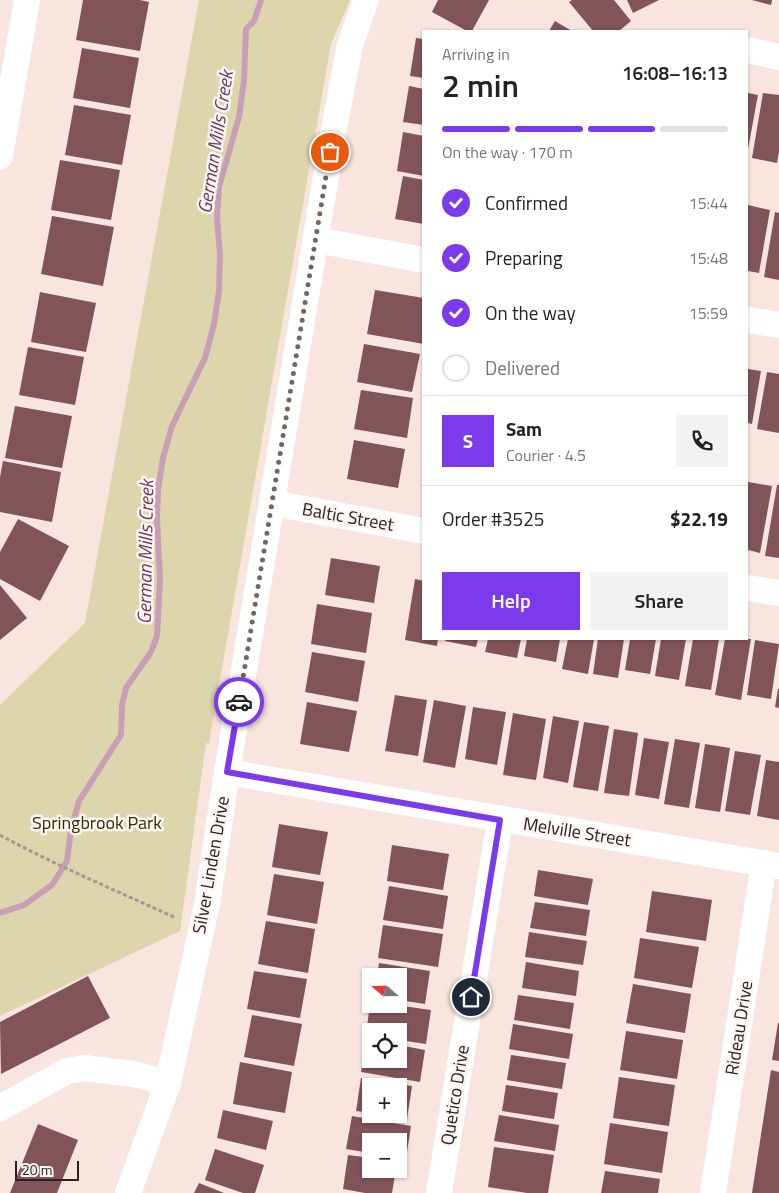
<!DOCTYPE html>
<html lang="en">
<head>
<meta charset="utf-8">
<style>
	body { margin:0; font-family:"Titillium Web",sans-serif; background:#f2f2f2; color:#222; height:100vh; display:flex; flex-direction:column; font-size:19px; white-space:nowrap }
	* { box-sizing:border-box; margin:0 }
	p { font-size:16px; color:#767676 }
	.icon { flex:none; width:28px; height:28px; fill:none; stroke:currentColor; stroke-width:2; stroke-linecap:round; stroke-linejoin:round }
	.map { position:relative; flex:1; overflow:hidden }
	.details { position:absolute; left:422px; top:30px; width:326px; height:610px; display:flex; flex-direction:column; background:#fff; border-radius:0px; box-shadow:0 1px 4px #0004 }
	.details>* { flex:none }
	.needle { width:32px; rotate:290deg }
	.tools { position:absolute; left:362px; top:968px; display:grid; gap:10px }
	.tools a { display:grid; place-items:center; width:45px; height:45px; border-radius:0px; background:#fff; box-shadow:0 1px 4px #0004; font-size:25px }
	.scale { position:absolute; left:15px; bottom:12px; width:64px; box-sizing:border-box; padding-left:5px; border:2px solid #292220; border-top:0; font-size:14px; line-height:18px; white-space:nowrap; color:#292220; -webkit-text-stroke:4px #fcf5f2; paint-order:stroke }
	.pin { position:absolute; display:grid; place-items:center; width:42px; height:42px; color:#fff; margin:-21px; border:2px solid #fff; border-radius:50%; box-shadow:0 1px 5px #0007 }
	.courier { position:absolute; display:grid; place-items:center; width:50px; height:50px; margin:-25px; border:4px solid #7c3aed; border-radius:50%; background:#fff; color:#222; box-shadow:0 1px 6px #0007 }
	.overview em { font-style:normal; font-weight:600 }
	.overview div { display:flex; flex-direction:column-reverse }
	.overview { display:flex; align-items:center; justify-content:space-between; height:85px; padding:0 20px }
	h1 { font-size:32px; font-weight:600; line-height:38px }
	.bar { display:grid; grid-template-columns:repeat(4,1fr); gap:8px 5px; align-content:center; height:60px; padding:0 20px }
	.bar i { height:6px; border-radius:4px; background:#e0e0e0 }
	.bar .selected { background:#7c3aed }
	.bar p { grid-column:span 4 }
	.line { display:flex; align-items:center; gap:12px; padding:0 20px; border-top:1px solid #e0e0e0 }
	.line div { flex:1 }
	.round { display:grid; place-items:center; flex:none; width:52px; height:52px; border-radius:0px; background:#f2f2f2 }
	ol { padding:0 20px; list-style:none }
	li { display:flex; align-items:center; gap:15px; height:55px }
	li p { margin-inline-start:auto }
	li .icon { padding:5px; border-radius:50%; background:#7c3aed; color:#fff; stroke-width:4 }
	li:last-child { color:#767676 }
	li i { width:28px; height:28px; border:2px solid #e0e0e0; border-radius:50% }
	.primary-button { display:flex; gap:10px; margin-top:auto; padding:10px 20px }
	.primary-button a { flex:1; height:58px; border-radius:0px; background:#7c3aed; color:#fff; font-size:20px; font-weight:600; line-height:58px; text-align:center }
	.primary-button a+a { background:#f2f2f2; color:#222 }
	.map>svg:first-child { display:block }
</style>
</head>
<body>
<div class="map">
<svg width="779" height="1193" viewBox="0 0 779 1193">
	<rect width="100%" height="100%" fill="#f8e5dd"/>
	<polygon fill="#ddd6ad" points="199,0 350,0 331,44 209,743 206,743 180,931 0,1016 0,705 85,623"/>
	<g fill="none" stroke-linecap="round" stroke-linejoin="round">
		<polyline stroke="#c99fb7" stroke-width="6" points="0,913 24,905 52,885 67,861 71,830 79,801 121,735 122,705 126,688 151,652 157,636 160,579 157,519 158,490 163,458 172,426 205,358 214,324 219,291 220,255 217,218 219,187 239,117 244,81 246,29 254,21 261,0"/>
	</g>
	<g fill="#815459">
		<polygon points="83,0 140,0 149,2 140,51 76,40"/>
		<polygon points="438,0 489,0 472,31 467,31 432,12"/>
		<polygon points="572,0 614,0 631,21 619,31 593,31 569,2"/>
		<polygon points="627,0 659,0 633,13"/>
		<polygon points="752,0 772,0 771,5"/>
		<polygon points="555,21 572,31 549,31"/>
		<polygon points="416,38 424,39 424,78 410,76"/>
		<polygon points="82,48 139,58 130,108 73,98"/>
		<polygon points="409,86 424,89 424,125 403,122"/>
		<polygon points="748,93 758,95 748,149"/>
		<polygon points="763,93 779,95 779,152 777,163 752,158"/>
		<polygon points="74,105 131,115 122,165 65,155"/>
		<polygon points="403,132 424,136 424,176 397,171"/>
		<polygon points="60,160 120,170 111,220 51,210"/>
		<polygon points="403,176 424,180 424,224 395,219"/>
		<polygon points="748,205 770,210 759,273 748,271"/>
		<polygon points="775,212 779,213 779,280 764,277"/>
		<polygon points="52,216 114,227 103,286 41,274"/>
		<polygon points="375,290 424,298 424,344 367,334"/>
		<polygon points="40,292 96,303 86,352 31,342"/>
		<polygon points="364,344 420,354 412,392 357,382"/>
		<polygon points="28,347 84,357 75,405 19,395"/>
		<polygon points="748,369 761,371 752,424 748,423"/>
		<polygon points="767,372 779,374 779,433 757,429"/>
		<polygon points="361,390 413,398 407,438 354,429"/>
		<polygon points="15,406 72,416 62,468 5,458"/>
		<polygon points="354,440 405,449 398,488 347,479"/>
		<polygon points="3,461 61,472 52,522 0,512 0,477"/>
		<polygon points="748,482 772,486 760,553 748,550"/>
		<polygon points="777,485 779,485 779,558 765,556"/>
		<polygon points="18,519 69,546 40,601 0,579 0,552"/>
		<polygon points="331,558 380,566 374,603 325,595"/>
		<polygon points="415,579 424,581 424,639 438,639 437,646 405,640"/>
		<polygon points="0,585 27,618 0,640"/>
		<polygon points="317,604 372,613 366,653 311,644"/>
		<polygon points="446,639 478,639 476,647 445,641"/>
		<polygon points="488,639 521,639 517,658 485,652"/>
		<polygon points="527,639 560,639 556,662 524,656"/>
		<polygon points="568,639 594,639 588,674 562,669"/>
		<polygon points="598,639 624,639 618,678 593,674"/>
		<polygon points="630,639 656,639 650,674 625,670"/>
		<polygon points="661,639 686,639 679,680 655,676"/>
		<polygon points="693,639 719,639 711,690 685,686"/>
		<polygon points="725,639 751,639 741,700 715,695"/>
		<polygon points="755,640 779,644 771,699 747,695"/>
		<polygon points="312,652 365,661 358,702 305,692"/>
		<polygon points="778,689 779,689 779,708 775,707"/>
		<polygon points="395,695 427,700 418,756 385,751"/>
		<polygon points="434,700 466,706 455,768 423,762"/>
		<polygon points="307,702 357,711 349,752 300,744"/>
		<polygon points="473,707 506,712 497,765 465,759"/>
		<polygon points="513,713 546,719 536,780 503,775"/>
		<polygon points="553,716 579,721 568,783 543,778"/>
		<polygon points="584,722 609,726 598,791 573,787"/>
		<polygon points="614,729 638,733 629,796 604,793"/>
		<polygon points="644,738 669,742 659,799 635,795"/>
		<polygon points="675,739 700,743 689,808 664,804"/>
		<polygon points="705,744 730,748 720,812 695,808"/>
		<polygon points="735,751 761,755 750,815 725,811"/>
		<polygon points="766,760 779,762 779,820 757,816"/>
		<polygon points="279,824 328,832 320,875 272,867"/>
		<polygon points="392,845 449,854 443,890 387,881"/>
		<polygon points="538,870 593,879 588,905 534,896"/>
		<polygon points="274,874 324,882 317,924 267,915"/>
		<polygon points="389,886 448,896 443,929 383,920"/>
		<polygon points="652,891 712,900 706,941 646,932"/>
		<polygon points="535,902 590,910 586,936 530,928"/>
		<polygon points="266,921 315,929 308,973 258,964"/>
		<polygon points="383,925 443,934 438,967 378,958"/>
		<polygon points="529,932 587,941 583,965 525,957"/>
		<polygon points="640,938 699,947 692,988 634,978"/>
		<polygon points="526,962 579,971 576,996 522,988"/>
		<polygon points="379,963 430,971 425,1004 399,1000 399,976 377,976"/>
		<polygon points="254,971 307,979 300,1018 247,1009"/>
		<polygon points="88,976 110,1018 1,1074 0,1022"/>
		<polygon points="633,984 691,994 685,1033 626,1023"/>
		<polygon points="518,995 574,1003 570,1029 514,1020"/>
		<polygon points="370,1004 389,1004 431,1010 426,1044 399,1040 399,1031 371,1031 371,1035 366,1034"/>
		<polygon points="252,1015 302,1024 294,1066 244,1057"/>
		<polygon points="778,1023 779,1023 779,1061 772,1060"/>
		<polygon points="513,1024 573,1034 569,1059 509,1049"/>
		<polygon points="626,1031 683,1040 677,1079 620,1070"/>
		<polygon points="366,1040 371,1041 371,1059 399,1059 399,1045 425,1050 420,1082 361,1072"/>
		<polygon points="511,1055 566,1063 562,1089 507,1080"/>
		<polygon points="240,1062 292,1072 285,1113 233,1104"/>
		<polygon points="771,1070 779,1072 779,1193 752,1193"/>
		<polygon points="619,1077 675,1085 669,1126 613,1118"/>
		<polygon points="361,1078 412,1086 407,1119 381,1115 399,1114 399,1086 371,1086 371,1113 356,1111"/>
		<polygon points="506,1085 558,1093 554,1119 502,1111"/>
		<polygon points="223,1110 273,1121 266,1150 217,1138"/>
		<polygon points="499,1115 559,1125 555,1151 494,1141"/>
		<polygon points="352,1116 411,1126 406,1159 399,1158 399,1141 371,1141 371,1153 346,1149"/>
		<polygon points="610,1123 668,1132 662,1173 604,1164"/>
		<polygon points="38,1124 78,1140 57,1193 10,1193"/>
		<polygon points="494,1147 554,1155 548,1193 527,1193 488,1187"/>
		<polygon points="215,1149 264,1165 255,1193 243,1193 205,1180"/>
		<polygon points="348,1155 371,1158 371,1169 396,1169 392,1193 365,1193 343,1189"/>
		<polygon points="605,1171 660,1179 658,1193 601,1193"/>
		<polygon points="199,1183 224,1193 194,1193"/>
	</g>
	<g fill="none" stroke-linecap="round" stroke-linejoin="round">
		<path stroke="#a59791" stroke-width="3" stroke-dasharray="4 2.5" stroke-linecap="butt" d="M0,835C57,866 117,891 176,918"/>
		<g stroke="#fff" stroke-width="26">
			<polyline points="748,50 779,57"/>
			<polyline points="0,156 27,0"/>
			<polyline points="316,240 424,260"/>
			<polyline points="748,320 779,325"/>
			<polyline points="272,503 424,531"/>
			<polyline points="748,588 779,593"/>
			<polyline points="227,772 779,866"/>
			<polyline points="0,1108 67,1071 85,1068 133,1074 168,1083"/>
			<polyline points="128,1193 168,1083 207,904 227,772 333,134 350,45 366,0"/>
			<polyline points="439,1193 500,820"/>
			<polyline points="713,1193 764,863"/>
		</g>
	</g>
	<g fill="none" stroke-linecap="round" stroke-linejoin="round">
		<polyline stroke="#716662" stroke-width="5" stroke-dasharray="0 9" points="239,702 330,152"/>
		<polyline stroke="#7c3aed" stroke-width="6" points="239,702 227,772 500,820 471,997"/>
	</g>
	<g text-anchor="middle" stroke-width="5" stroke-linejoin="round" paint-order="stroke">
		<g font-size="18" fill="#292220" stroke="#fcf5f2">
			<text transform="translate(348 517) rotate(10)" y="6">Baltic Street</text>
			<text transform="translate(577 832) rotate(9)" y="6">Melville Street</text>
			<text transform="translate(211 865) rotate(-80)" y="6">Silver Linden Drive</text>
			<text transform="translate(739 1028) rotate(-81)" y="6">Rideau Drive</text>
			<text transform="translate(455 1095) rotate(-81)" y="6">Quetico Drive</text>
		</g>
		<g font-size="18" fill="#332d07" stroke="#fcf5f2">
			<text x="97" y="829">Springbrook Park</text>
		</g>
		<g font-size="19" font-style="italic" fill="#70395c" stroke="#fcf5f2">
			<text transform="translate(215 142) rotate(-81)" y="7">German Mills Creek</text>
			<text transform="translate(145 552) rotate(-89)" y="7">German Mills Creek</text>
		</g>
	</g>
</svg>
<div class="tools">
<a><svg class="needle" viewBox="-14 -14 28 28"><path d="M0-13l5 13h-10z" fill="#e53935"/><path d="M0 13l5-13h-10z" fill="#767676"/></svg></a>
<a><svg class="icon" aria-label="locate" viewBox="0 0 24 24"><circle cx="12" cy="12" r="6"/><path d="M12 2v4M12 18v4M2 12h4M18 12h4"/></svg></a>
<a>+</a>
<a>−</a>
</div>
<div class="scale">20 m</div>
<div class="pin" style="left:330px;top:152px;background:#ea580c"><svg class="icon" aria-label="bag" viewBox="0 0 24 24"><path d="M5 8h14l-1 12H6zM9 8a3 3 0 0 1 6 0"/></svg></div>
<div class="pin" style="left:471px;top:997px;background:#1f2937"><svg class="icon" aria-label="home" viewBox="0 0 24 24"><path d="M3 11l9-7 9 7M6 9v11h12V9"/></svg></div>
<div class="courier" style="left:239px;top:702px"><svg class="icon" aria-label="car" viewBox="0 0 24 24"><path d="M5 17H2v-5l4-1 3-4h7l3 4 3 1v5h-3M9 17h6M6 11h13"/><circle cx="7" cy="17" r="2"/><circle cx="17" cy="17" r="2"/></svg></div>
<section class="details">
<div class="overview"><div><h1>2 min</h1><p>Arriving in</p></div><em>16:08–16:13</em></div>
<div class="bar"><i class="selected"></i><i class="selected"></i><i class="selected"></i><i></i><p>On the way · 170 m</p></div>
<ol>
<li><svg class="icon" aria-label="check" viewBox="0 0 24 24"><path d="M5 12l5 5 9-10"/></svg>Confirmed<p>15:44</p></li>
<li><svg class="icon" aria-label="check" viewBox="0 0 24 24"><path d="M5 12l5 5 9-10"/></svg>Preparing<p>15:48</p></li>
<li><svg class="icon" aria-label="check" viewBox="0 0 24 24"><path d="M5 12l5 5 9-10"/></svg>On the way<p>15:59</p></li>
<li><i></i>Delivered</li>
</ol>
<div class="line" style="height:90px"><b class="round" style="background:#7c3aed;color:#fff">S</b><div><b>Sam</b><p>Courier · 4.5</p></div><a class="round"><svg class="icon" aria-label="phone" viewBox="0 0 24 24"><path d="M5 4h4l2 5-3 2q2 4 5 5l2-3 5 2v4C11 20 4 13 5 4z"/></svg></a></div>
<div class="line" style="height:65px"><div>Order #3525</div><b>$22.19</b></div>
<div class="primary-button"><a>Help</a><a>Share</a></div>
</section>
</div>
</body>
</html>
